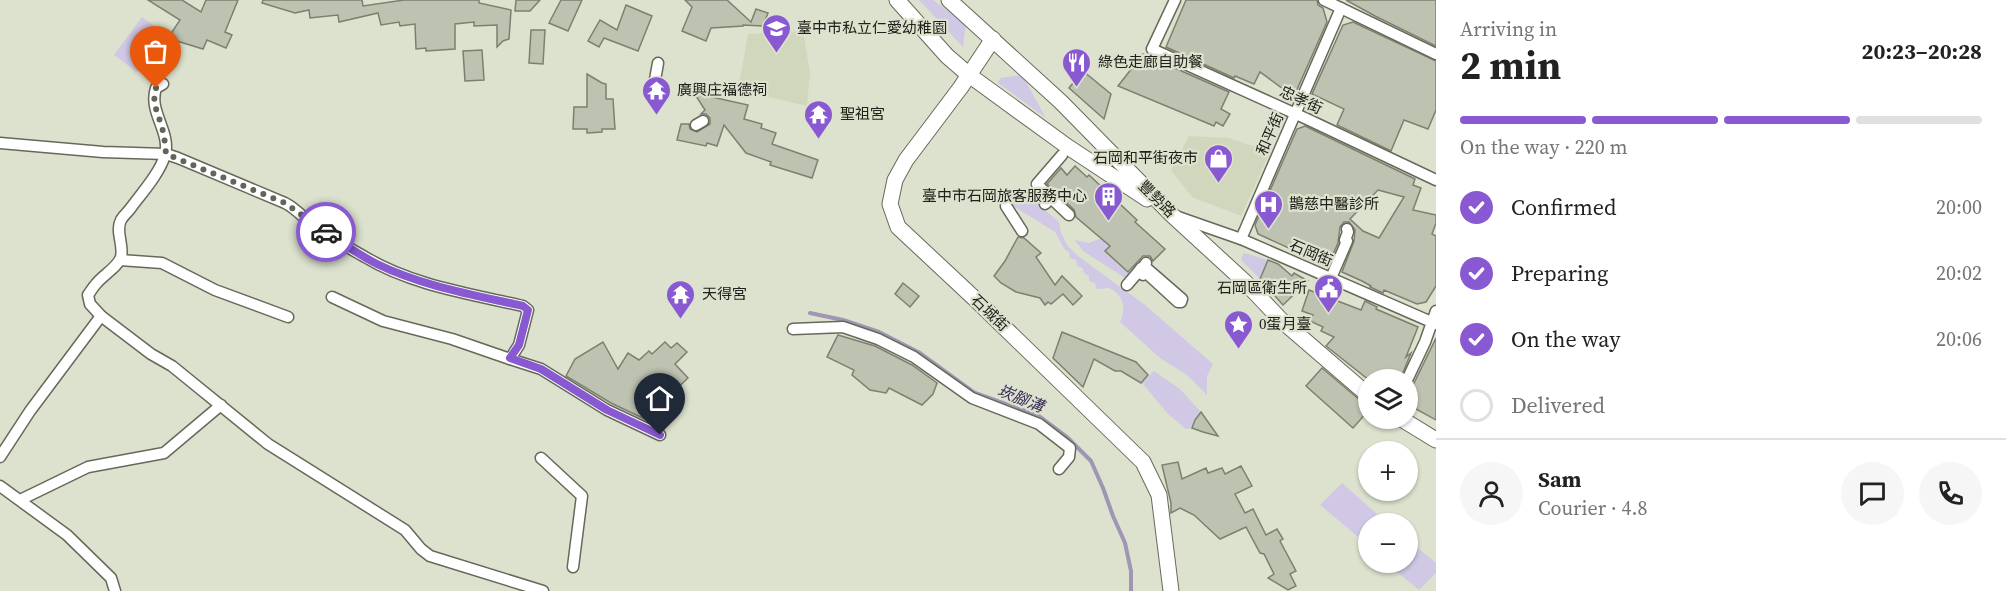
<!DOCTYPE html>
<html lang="en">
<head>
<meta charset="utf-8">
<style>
	body { margin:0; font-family:"Source Serif 4","Noto Sans TC",serif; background:#f6f6f6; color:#222; height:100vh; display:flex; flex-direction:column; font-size:22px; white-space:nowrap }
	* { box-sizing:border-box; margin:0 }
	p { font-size:20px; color:#767676 }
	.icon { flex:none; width:33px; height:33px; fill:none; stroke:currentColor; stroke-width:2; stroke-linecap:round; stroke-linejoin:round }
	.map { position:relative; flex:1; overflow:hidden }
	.sheet { display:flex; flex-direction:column; background:#fff; width:570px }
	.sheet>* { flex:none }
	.fabs { position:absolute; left:1358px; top:369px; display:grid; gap:12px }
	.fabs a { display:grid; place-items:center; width:60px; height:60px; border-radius:50%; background:#fff; box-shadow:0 2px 4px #0004; font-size:30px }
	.pin { position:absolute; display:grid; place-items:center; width:51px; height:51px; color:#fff; margin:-62px -26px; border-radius:50% 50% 50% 0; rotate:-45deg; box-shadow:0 0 6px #0007 }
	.pin .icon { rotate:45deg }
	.courier { position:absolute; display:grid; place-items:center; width:60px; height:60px; margin:-30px; border:4px solid #8959d2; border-radius:50%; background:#fff; color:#222; box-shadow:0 2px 8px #0007 }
	.headline em { font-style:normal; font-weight:700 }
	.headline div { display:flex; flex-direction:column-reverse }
	.headline { display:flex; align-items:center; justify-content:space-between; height:102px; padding:0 24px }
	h1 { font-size:39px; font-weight:700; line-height:45px }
	.bar { display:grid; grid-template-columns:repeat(4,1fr); gap:9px 6px; align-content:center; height:72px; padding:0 24px }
	.bar i { height:8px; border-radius:4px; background:#e0e0e0 }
	.bar .on { background:#8959d2 }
	.bar p { grid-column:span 4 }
	.line { display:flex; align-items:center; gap:15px; padding:0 24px; border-top:2px solid #e0e0e0 }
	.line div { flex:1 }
	.round { display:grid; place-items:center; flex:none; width:63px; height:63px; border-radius:32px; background:#f6f6f6 }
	ol { padding:0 24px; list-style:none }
	li { display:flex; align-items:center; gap:18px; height:66px }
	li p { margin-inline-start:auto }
	li .icon { padding:6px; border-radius:50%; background:#8959d2; color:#fff; stroke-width:4 }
	li:last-child { color:#767676 }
	li i { width:33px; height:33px; border:3px solid #e0e0e0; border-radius:50% }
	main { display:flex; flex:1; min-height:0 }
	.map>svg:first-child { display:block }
</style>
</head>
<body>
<main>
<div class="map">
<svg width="1436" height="591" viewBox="0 0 1436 591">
	<rect width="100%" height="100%" fill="#dde2cf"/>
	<g fill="#d1d7bd">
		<polygon points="803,31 810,73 807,106 738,90 748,34"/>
		<polygon points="1189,136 1229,138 1270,152 1241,216 1192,197 1171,170"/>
	</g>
	<g fill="#d0c8e5">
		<polygon points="919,0 933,0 966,23 963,47"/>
		<polygon points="142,17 165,34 137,72 114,55"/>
		<polygon points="1022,75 1046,118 998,83 1000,78"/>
		<path d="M1022,191L1059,222L1061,232L1067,245L1078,256L1145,305L1213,364L1207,376V395L1187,375L1160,358L1120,322C1126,308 1124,295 1109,288L1097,289L1095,283L1089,281V276L1084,273L1083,268L1077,266L1076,260L1070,258L1069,252L1065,250L1055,232L1010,204Z"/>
		<polygon points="1101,238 1110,246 1105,252 1132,275 1128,280 1083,251 1075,240 1089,243"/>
		<polygon points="1244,253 1268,260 1260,279 1242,261 1241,258"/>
		<polygon points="1154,371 1180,389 1201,412 1195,420 1192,428 1186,429 1168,414 1142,383"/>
		<polygon points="1342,483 1387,523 1368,524 1368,545 1320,505"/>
		<polygon points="1407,539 1436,563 1436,573 1419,590 1386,563 1407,562"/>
	</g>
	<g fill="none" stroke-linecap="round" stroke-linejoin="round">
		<polyline stroke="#9e96b3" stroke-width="4" points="810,313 843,320 879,332 920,353 975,393 1039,416 1067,437 1091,461 1103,488 1113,516 1125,543 1131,571 1131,591"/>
	</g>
	<g fill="#bec2b0" stroke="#7c816f" stroke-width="1.5" fill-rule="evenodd">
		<polygon points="148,0 182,0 201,12 206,0 238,0 225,32 232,35 226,48 207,40 203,49 177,41 170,35 180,20"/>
		<polygon points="263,0 362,0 363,6 404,0 479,0 479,3 511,10 509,39 503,41 497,47 497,25 474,26 474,22 455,24 455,49 426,51 426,48 416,49 415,24 400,26 399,22 381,25 378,13 339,22 338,15 310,18 309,10 295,13 262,3"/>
		<polygon points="516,0 540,0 530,11 515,11"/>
		<polygon points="561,0 582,0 568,31 549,23"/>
		<polygon points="685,0 727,0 751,22 756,9 768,13 763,26 743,25 743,26 711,28 706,41 682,31 692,7"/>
		<polygon points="1186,0 1317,0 1318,5 1323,8 1327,22 1295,94 1286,91 1260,72 1254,84 1235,76 1234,78 1166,47"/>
		<polygon points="1346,0 1436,0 1436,46 1375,16"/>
		<polygon points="626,5 652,16 638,51 604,38 599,47 588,41 600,20 617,30"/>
		<polygon points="1353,22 1436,61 1436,110 1428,129 1404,120 1391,151 1337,125 1344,109 1312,94 1343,25"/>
		<polygon points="531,30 545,30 543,64 529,63"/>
		<polygon points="482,50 484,80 465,81 463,51"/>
		<polygon points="1143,54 1229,92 1221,109 1230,114 1223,126 1216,122 1214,126 1207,123 1118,86"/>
		<polygon points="1083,71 1111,94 1104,119 1069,88"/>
		<polygon points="587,74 602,83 606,84 606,99 613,99 615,129 602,129 602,132 587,133 587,129 573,129 574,107 587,107"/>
		<polygon points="694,93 748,105 744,119 762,124 761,128 776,133 772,144 818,160 812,178 770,165 771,162 746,153 724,125 717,146 707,143 706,146 677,140 681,124 689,124 690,129 697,132 710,124 710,118 706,114 701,114 705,110"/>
		<path d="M1305,126L1415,179L1413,185L1421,188L1413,210L1436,215V223L1432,234L1436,236V286L1426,302L1417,304L1384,290L1383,293L1370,287L1371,286L1362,281L1342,272L1354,241L1355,230L1349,222H1344L1340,227L1338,243L1328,266L1258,234L1255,225L1297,129ZM1378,190L1404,197L1379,238L1363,231L1350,219Z"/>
		<polygon points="1075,166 1087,177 1089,175 1137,220 1135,222 1165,249 1153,261 1150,256 1143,256 1128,272 1105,251 1110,246 1076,217 1074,210 1047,184 1061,168 1067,175"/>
		<polygon points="1018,237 1024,238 1041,253 1036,257 1055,285 1062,276 1082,296 1073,305 1063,294 1051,304 1048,302 1045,305 1040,298 1016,292 1001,283 994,276 1005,261"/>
		<polygon points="1268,260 1278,264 1292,276 1294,273 1308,281 1283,305 1260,279"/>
		<polygon points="903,283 919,296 910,307 895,294"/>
		<polygon points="1309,290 1361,310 1365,301 1377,307 1376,309 1418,327 1406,357 1411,353 1400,380 1369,380 1326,346 1334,337 1321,331 1323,327 1310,321 1313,315 1302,311"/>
		<polygon points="1062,332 1136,362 1148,375 1141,383 1121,371 1115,371 1094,359 1083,387 1053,358"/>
		<polygon points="838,335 875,346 912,365 937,383 933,394 922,405 889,388 886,393 870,390 852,375 854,370 827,357"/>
		<polygon points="1436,338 1436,420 1407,404 1409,387 1414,383"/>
		<polygon points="603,342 618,369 628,353 639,360 649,351 652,354 665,342 671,348 677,343 687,352 675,364 688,378 672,393 660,380 646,406 656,410 651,422 611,403 566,376 575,359"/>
		<polygon points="1322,368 1368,407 1368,411 1353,428 1306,386"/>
		<polygon points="1201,412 1218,436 1203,432 1192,428 1195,420"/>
		<polygon points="1178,462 1182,479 1206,468 1208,473 1222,468 1225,474 1241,466 1252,486 1235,494 1245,513 1253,509 1266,535 1277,529 1283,539 1280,541 1296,571 1290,574 1296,586 1288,590 1268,578 1274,574 1264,554 1260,553 1246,527 1220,539 1194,515 1180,508 1171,513 1171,503 1162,465"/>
	</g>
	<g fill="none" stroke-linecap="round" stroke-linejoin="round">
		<defs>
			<g id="street">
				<polyline points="1175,0 1152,49 1307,119 1436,180"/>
				<polyline points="1324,0 1436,54"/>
				<polyline points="653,91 658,63"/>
				<polyline points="696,125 703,121"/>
				<path d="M0,143L103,152L166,154L178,158L285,203C295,208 302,216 310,223C327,235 347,247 365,257C411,285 471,294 523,306L528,310L519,345L510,359L541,369L607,410L660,435"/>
				<polyline points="1051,198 1069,215"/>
				<polyline points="1045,204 1051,198 1037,184 1062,155"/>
				<polyline points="1006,206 1022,231"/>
				<polyline points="1178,217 1241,239 1436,324"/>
				<polyline points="1241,239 1341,8"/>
				<polyline points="120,260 162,263 215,290 288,317"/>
				<polyline points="1139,271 1141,268 1178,302 1181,302 1182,299 1144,266 1146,263"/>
				<polyline points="1331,278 1347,241 1345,240 1348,232 1347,229"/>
				<polyline points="1127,285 1139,271 1143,275"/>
				<polyline points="332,297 383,321 452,339 510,359"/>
				<polyline points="101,316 151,354 172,366 268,444 405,530 421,549 430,556 543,591"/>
				<polyline points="793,329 843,327 878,339 914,357 972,398 1039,424 1070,448 1069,457 1059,469"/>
				<polyline points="1407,380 1425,342 1436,311"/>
				<path d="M0,457L30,411L101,316L90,304L88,295C91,291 93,287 96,284C103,275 118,267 121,257C124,245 115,231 121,220C123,216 127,213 130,209C141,194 160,173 165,155C171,131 148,112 156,88L163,84"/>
				<polyline points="541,458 582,496 573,567"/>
				<polyline points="0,486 67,535 111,578 115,591"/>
				<polyline points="20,500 88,467 164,453 221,405"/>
			</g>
			<g id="secondary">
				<polyline points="897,0 947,56 969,75 1068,147 1147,199"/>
				<polyline points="949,0 1061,102 1172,215 1245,282 1281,320 1368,395"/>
				<polyline points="993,39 961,87 906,160 895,180 890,204 898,227 974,298 1143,462 1159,495 1171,591"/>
				<polyline points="1400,418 1436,440"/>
			</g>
		</defs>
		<use href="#street" stroke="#656959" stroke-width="13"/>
		<use href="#secondary" stroke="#656959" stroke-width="17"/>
		<use href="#street" stroke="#fff" stroke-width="10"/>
		<use href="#secondary" stroke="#fff" stroke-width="15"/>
	</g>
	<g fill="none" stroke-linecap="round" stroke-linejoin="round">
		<path stroke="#626559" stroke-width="6" stroke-dasharray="0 10.8" d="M156,88C152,102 156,108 160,121C164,132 165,143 166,154L285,203L326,232"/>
		<path stroke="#8959d2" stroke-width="8" d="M326,232C342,243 359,255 377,264C422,286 474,295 523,306L528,310L519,345L510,358L541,369L607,410L660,435"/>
	</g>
	<defs>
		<symbol id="school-pin" viewBox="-11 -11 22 30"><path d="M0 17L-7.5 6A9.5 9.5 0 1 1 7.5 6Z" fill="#8959d2" stroke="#dde2cf"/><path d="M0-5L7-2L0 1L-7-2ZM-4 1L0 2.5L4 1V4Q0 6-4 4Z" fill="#fff"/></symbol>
		<symbol id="restaurant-pin" viewBox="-11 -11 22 30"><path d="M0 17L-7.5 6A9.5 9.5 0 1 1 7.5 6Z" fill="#8959d2" stroke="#dde2cf"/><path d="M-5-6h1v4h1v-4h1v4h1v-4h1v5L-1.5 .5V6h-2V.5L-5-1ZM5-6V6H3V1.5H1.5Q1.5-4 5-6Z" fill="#fff"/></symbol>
		<symbol id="temple-pin" viewBox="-11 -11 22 30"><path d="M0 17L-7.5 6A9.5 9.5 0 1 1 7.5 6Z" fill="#8959d2" stroke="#dde2cf"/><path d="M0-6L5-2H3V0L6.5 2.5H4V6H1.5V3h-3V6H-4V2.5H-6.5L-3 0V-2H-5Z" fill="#fff"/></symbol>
		<symbol id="shop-pin" viewBox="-11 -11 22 30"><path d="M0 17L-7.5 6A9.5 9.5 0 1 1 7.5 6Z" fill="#8959d2" stroke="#dde2cf"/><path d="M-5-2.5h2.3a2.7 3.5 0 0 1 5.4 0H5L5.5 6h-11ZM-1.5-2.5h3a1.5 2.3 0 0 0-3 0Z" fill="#fff"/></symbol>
		<symbol id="building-pin" viewBox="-11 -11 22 30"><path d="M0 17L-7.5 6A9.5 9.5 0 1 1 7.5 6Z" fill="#8959d2" stroke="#dde2cf"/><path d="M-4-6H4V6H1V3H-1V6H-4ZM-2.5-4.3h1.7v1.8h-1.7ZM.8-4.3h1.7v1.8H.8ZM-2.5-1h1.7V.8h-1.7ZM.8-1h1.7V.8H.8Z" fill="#fff"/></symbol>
		<symbol id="hospital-pin" viewBox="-11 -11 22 30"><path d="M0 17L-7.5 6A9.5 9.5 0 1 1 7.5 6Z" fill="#8959d2" stroke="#dde2cf"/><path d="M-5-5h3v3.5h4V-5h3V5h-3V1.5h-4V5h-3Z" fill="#fff"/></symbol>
		<symbol id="civic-pin" viewBox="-11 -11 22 30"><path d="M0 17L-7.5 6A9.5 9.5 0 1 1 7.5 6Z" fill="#8959d2" stroke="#dde2cf"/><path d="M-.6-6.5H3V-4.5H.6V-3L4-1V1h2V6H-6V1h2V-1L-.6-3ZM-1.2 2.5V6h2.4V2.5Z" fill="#fff"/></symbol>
		<symbol id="sight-pin" viewBox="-11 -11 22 30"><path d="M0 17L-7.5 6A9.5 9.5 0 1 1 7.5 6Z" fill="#8959d2" stroke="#dde2cf"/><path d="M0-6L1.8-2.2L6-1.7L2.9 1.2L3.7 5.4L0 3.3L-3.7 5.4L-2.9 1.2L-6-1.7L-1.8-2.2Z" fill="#fff"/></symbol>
	</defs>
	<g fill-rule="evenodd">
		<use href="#school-pin" x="760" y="12" width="33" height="45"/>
		<use href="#restaurant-pin" x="1060" y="46" width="33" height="45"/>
		<use href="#temple-pin" x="640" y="74" width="33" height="45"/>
		<use href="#temple-pin" x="802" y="98" width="33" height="45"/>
		<use href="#shop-pin" x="1202" y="142" width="33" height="45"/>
		<use href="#building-pin" x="1092" y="180" width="33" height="45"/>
		<use href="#hospital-pin" x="1252" y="188" width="33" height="45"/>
		<use href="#civic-pin" x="1312" y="272" width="33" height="45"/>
		<use href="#temple-pin" x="664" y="278" width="33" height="45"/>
		<use href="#sight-pin" x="1222" y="308" width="33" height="45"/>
	</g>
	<g text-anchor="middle" stroke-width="4.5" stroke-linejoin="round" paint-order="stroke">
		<g font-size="15" fill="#20211a" stroke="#dde2cf" text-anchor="start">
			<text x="797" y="33">臺中市私立仁愛幼稚園</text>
			<text x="1098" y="67">綠色走廊自助餐</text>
			<text x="677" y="95">廣興庄福德祠</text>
			<text x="840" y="119">聖祖宮</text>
			<text x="1198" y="163" text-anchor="end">石岡和平街夜市</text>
			<text x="1087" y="201" text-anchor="end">臺中市石岡旅客服務中心</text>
			<text x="1289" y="209">鵲慈中醫診所</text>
			<text x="1307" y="293" text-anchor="end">石岡區衛生所</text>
			<text x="702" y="299">天得宮</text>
			<text x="1259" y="329">0蛋月臺</text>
		</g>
		<g font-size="15" fill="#20211a" stroke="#dde2cf">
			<text transform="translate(1301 100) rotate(25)" y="5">忠孝街</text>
			<text transform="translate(1270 134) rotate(-66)" y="5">和平街</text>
			<text transform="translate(1157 199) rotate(45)" y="5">豐勢路</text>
			<text transform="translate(1311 253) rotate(23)" y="5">石岡街</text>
			<text transform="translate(990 313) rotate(44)" y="5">石城街</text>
		</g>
		<g font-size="16" font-style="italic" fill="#3d2e58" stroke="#dde2cf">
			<text transform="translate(1021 398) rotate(22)" y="6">崁腳溝</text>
		</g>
	</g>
</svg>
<div class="fabs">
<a><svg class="icon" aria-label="layers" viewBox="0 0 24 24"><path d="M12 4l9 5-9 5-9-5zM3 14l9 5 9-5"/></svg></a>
<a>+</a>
<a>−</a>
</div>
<div class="pin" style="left:156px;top:88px;background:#ea580c"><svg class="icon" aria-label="bag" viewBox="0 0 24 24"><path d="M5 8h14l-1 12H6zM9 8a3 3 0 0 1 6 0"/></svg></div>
<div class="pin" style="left:660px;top:435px;background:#1f2937"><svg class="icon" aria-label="home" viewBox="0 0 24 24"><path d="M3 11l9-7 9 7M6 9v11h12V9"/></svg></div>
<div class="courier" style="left:326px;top:232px"><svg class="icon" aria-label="car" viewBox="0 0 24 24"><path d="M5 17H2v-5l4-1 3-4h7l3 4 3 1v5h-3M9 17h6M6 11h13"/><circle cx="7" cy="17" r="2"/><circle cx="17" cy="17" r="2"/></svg></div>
</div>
<section class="sheet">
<div class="headline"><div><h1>2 min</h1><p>Arriving in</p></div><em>20:23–20:28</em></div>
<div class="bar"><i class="on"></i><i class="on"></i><i class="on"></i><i></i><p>On the way · 220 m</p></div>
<ol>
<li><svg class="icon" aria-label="check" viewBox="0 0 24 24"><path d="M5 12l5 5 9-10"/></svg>Confirmed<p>20:00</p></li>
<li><svg class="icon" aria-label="check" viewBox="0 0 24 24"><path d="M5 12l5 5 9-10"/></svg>Preparing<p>20:02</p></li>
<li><svg class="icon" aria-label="check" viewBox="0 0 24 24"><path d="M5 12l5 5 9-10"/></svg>On the way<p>20:06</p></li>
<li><i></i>Delivered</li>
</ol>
<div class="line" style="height:108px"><a class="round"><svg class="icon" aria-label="person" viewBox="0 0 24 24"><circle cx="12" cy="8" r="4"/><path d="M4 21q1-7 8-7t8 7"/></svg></a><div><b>Sam</b><p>Courier · 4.8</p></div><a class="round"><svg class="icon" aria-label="chat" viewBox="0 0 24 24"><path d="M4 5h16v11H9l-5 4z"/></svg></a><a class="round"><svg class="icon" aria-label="phone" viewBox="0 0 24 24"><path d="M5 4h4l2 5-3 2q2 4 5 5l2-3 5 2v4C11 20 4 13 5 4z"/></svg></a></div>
</section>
</main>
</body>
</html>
